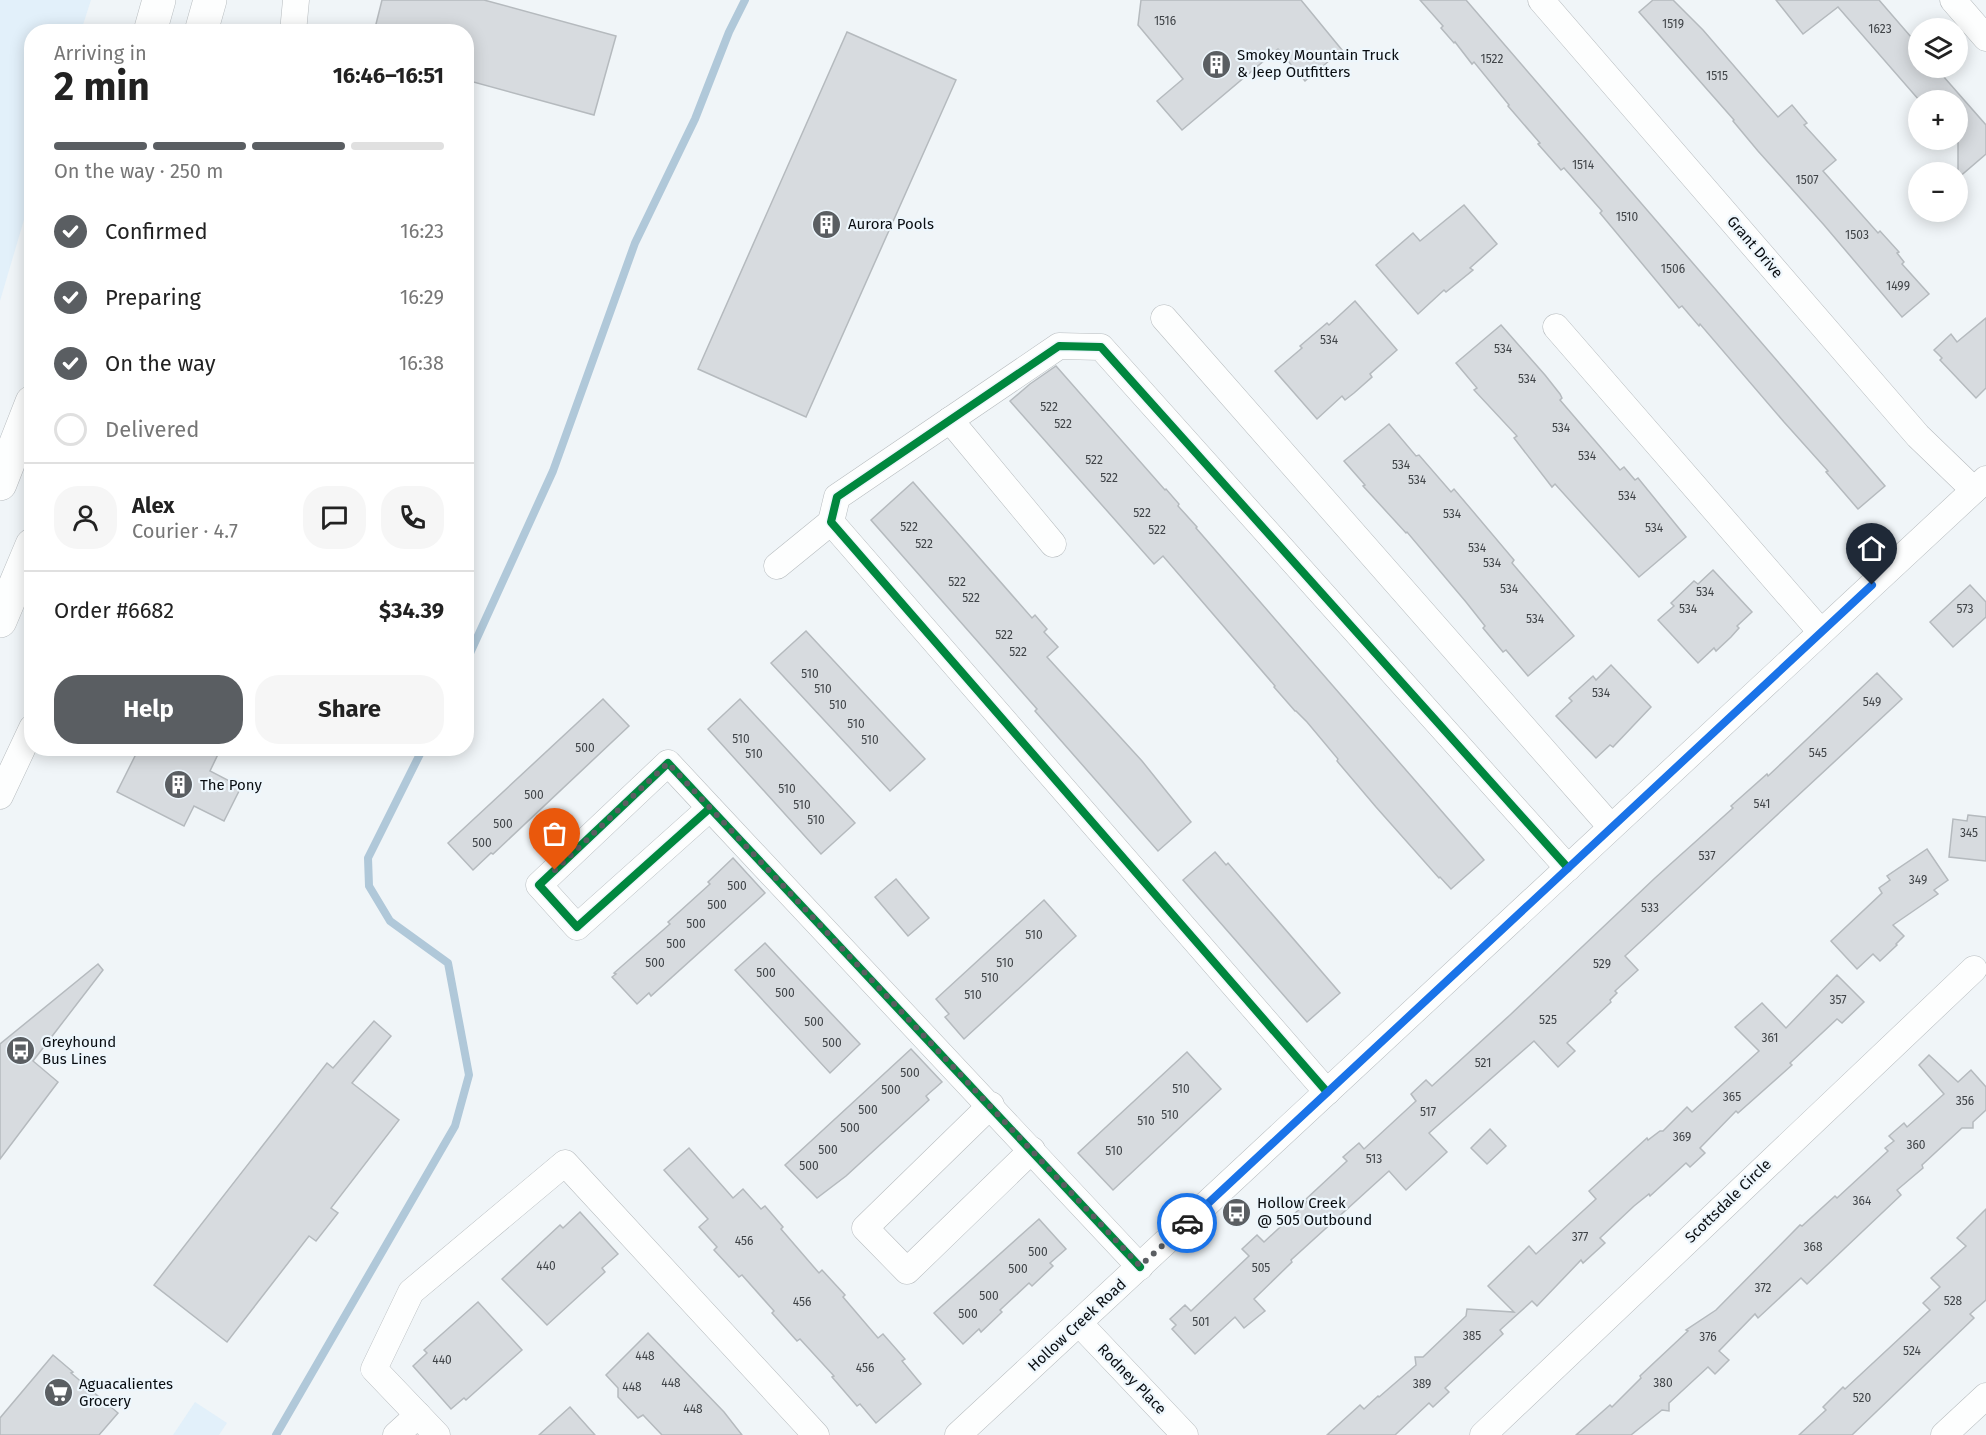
<!DOCTYPE html>
<html lang="en">
<head>
<meta charset="utf-8">
<style>
	body { margin:0; font-family:"Fira Sans",sans-serif; background:#f6f6f6; color:#222; height:100vh; display:flex; flex-direction:column; font-size:22px; white-space:nowrap }
	* { box-sizing:border-box; margin:0 }
	p { font-size:20px; color:#767676 }
	.icon { flex:none; width:33px; height:33px; fill:none; stroke:currentColor; stroke-width:2; stroke-linecap:round; stroke-linejoin:round }
	.map { position:relative; flex:1; overflow:hidden }
	.sheet { position:absolute; left:24px; top:24px; width:450px; height:732px; display:flex; flex-direction:column; background:#fff; border-radius:24px; box-shadow:0 3px 15px #0003 }
	.sheet>* { flex:none }
	.tools { position:absolute; left:1908px; top:18px; display:grid; gap:12px }
	.tools a { display:grid; place-items:center; width:60px; height:60px; border-radius:50%; background:#fff; box-shadow:0 3px 15px #0003; font-size:30px }
	.pin { position:absolute; display:grid; place-items:center; width:51px; height:51px; color:#fff; margin:-62px -26px; border-radius:50% 50% 50% 0; rotate:-45deg; box-shadow:0 0 6px #0007 }
	.pin .icon { rotate:45deg }
	.courier { position:absolute; display:grid; place-items:center; width:60px; height:60px; margin:-30px; border:4px solid #1a73e8; border-radius:50%; background:#fff; color:#222; box-shadow:0 2px 8px #0007 }
	.summary em { font-style:normal; font-weight:700 }
	.summary div { display:flex; flex-direction:column-reverse }
	.summary { display:flex; align-items:center; justify-content:space-between; height:102px; padding:0 30px }
	h1 { font-size:39px; font-weight:700; line-height:45px }
	.bar { display:grid; grid-template-columns:repeat(4,1fr); gap:9px 6px; align-content:center; height:72px; padding:0 30px }
	.bar i { height:8px; border-radius:4px; background:#e0e0e0 }
	.bar .on { background:#5a5e62 }
	.bar p { grid-column:span 4 }
	.line { display:flex; align-items:center; gap:15px; padding:0 30px; border-top:2px solid #e0e0e0 }
	.line div { flex:1 }
	.round { display:grid; place-items:center; flex:none; width:63px; height:63px; border-radius:24px; background:#f6f6f6 }
	ol { padding:0 30px; list-style:none }
	li { display:flex; align-items:center; gap:18px; height:66px }
	li p { margin-inline-start:auto }
	li .icon { padding:6px; border-radius:50%; background:#5a5e62; color:#fff; stroke-width:4 }
	li:last-child { color:#767676 }
	li i { width:33px; height:33px; border:3px solid #e0e0e0; border-radius:50% }
	.primary-button { display:flex; gap:12px; margin-top:auto; padding:12px 30px }
	.primary-button a { flex:1; height:69px; border-radius:24px; background:#5a5e62; color:#fff; font-size:24px; font-weight:700; line-height:69px; text-align:center }
	.primary-button a+a { background:#f6f6f6; color:#222 }
	.map>svg:first-child { display:block }
</style>
</head>
<body>
<div class="map">
<svg width="1986" height="1435" viewBox="0 0 1986 1435">
	<rect width="100%" height="100%" fill="#f0f5f8"/>
	<g fill="#e2f0fa">
		<polygon points="0,0 91,0 81,31 32,32 31,196 0,301"/>
		<polygon points="195,1402 227,1423 219,1435 173,1435"/>
	</g>
	<g fill="none" stroke-linecap="round" stroke-linejoin="round">
		<g stroke="#b0c8d9" stroke-width="8">
			<polyline points="466,662 553,471 635,243 695,119 729,32 745,0"/>
			<polyline points="276,1435 455,1126 469,1075 448,963 390,921 369,886 368,858 423,748"/>
		</g>
	</g>
	<g fill="#d7dbdf" stroke="#b5babe" stroke-width="1.5">
		<polygon points="382,0 484,0 616,36 594,115 466,80 466,32 374,32"/>
		<polygon points="1141,0 1301,0 1342,50 1305,81 1278,49 1182,130 1157,101 1183,79 1138,25"/>
		<polygon points="1420,0 1466,0 1885,486 1858,509 1826,472 1828,471 1784,422 1700,324 1699,326 1682,306 1679,308 1600,213 1602,211 1564,168 1561,170 1538,144 1540,143 1508,106 1509,105 1474,62 1472,64 1455,42 1454,43 1441,28 1443,26"/>
		<polygon points="1653,0 1673,0 1703,30 1778,117 1792,105 1807,123 1804,125 1836,160 1823,171 1878,233 1880,231 1899,252 1897,253 1904,262 1902,264 1929,294 1902,317 1824,225 1758,151 1733,121 1734,120 1639,12"/>
		<polygon points="1776,0 1879,0 1918,45 1918,68 1936,68 1986,125 1986,154 1958,178 1958,100 1919,100 1838,7 1803,34"/>
		<polygon points="847,32 956,80 806,417 698,369"/>
		<polygon points="1464,205 1497,244 1470,268 1473,270 1446,292 1444,290 1418,314 1376,265 1413,233 1420,241"/>
		<polygon points="1355,301 1397,350 1370,374 1372,377 1354,393 1345,400 1342,396 1317,419 1275,371 1302,348 1300,346 1327,323 1329,325"/>
		<polygon points="1986,318 1986,388 1976,398 1940,360 1942,358 1934,350 1951,334 1957,342"/>
		<polygon points="1501,325 1545,375 1560,394 1562,398 1560,400 1620,470 1624,467 1635,480 1638,478 1686,537 1639,577 1555,484 1552,487 1514,438 1517,436 1474,390 1477,388 1456,363"/>
		<polygon points="1056,366 1165,490 1166,489 1179,504 1178,506 1197,527 1196,528 1484,860 1451,889 1440,877 1439,878 1376,807 1337,761 1338,759 1307,722 1296,711 1295,711 1274,687 1275,686 1163,556 1154,564 1010,401 1030,384"/>
		<polygon points="1389,424 1416,456 1419,455 1451,492 1454,489 1514,560 1512,563 1574,636 1528,676 1506,650 1503,652 1483,628 1485,626 1466,602 1407,532 1406,533 1363,486 1365,485 1344,461"/>
		<polygon points="913,482 1032,618 1035,615 1047,629 1044,632 1058,647 1047,657 1142,761 1191,822 1158,851 1035,711 1037,709 871,520"/>
		<polygon points="1713,570 1752,612 1737,626 1739,628 1731,637 1716,651 1714,648 1698,663 1658,620 1674,606 1671,603 1694,581 1698,584"/>
		<polygon points="1970,585 1986,602 1986,617 1953,647 1930,622"/>
		<polygon points="806,631 925,759 890,791 771,663"/>
		<polygon points="1611,665 1651,707 1613,747 1610,745 1596,758 1556,716 1572,701 1569,698 1593,676 1596,680"/>
		<polygon points="1877,673 1902,699 1625,956 1638,970 1615,991 1617,993 1610,1000 1611,1002 1567,1043 1575,1051 1558,1067 1534,1041 1429,1133 1447,1152 1406,1190 1389,1171 1291,1260 1292,1262 1254,1299 1265,1311 1244,1328 1235,1317 1195,1354 1172,1329 1176,1325 1170,1319 1185,1305 1191,1311 1249,1256 1242,1249 1257,1235 1264,1242 1307,1202 1305,1200 1347,1161 1343,1157 1359,1143 1364,1149 1416,1101 1411,1094 1426,1080 1432,1086 1510,1015 1655,878 1733,808 1731,806 1767,774 1768,776"/>
		<polygon points="603,699 629,726 493,854 491,853 473,870 448,843"/>
		<polygon points="740,699 855,823 821,854 708,729"/>
		<polygon points="139,748 221,748 210,771 241,787 224,821 194,806 184,826 117,792"/>
		<polygon points="1968,815 1986,817 1986,861 1949,857 1953,819 1967,821"/>
		<polygon points="1927,849 1948,880 1934,890 1938,894 1893,925 1904,936 1896,944 1897,945 1880,961 1873,954 1857,969 1831,941 1882,893 1879,888 1890,880 1887,876"/>
		<polygon points="1215,852 1226,865 1228,863 1340,993 1307,1022 1183,880"/>
		<polygon points="733,858 765,893 651,996 649,993 637,1004 612,977 616,974 614,973 670,924 668,922 710,884 708,882"/>
		<polygon points="896,879 929,918 908,936 875,897"/>
		<polygon points="1044,900 1076,936 964,1039 945,1017 949,1014 936,999"/>
		<polygon points="765,943 860,1044 830,1073 735,970"/>
		<polygon points="98,964 103,970 33,1061 58,1082 0,1159 0,1044"/>
		<polygon points="1837,975 1864,1002 1842,1023 1837,1019 1790,1063 1792,1065 1738,1113 1736,1111 1700,1148 1705,1153 1690,1167 1686,1163 1650,1196 1649,1194 1634,1206 1600,1238 1605,1243 1583,1263 1581,1260 1537,1306 1532,1301 1500,1330 1503,1334 1445,1388 1449,1392 1433,1407 1429,1403 1395,1435 1327,1435 1360,1405 1364,1409 1378,1396 1379,1397 1416,1365 1415,1357 1423,1357 1466,1316 1467,1309 1514,1312 1488,1286 1529,1246 1536,1254 1596,1199 1589,1191 1647,1138 1648,1140 1660,1131 1663,1131 1687,1107 1692,1112 1759,1051 1735,1027 1762,1003 1786,1028"/>
		<polygon points="374,1021 391,1036 352,1083 399,1120 331,1208 338,1213 316,1241 309,1236 227,1342 154,1285 327,1063 333,1068"/>
		<polygon points="911,1049 942,1082 926,1096 929,1100 846,1176 817,1198 785,1165"/>
		<polygon points="1187,1052 1221,1089 1113,1190 1078,1153"/>
		<polygon points="1929,1055 1958,1082 1971,1070 1986,1087 1986,1110 1973,1122 1973,1128 1962,1128 1922,1165 1923,1168 1897,1190 1901,1195 1807,1284 1801,1278 1758,1318 1755,1314 1719,1351 1729,1360 1715,1374 1708,1367 1669,1403 1669,1411 1662,1410 1631,1435 1576,1435 1610,1405 1612,1407 1641,1378 1640,1376 1688,1331 1686,1330 1716,1310 1800,1225 1802,1226 1835,1196 1837,1198 1888,1151 1885,1148 1894,1141 1889,1136 1904,1123 1907,1127 1944,1094 1919,1065"/>
		<polygon points="1490,1129 1506,1146 1487,1164 1471,1148"/>
		<polygon points="689,1148 733,1198 743,1189 761,1209 765,1206 783,1227 781,1229 819,1273 822,1270 845,1295 843,1297 878,1338 883,1334 905,1359 902,1361 921,1384 876,1423 860,1404 857,1406 832,1377 834,1376 800,1339 797,1341 772,1313 774,1311 742,1275 739,1277 714,1250 717,1247 699,1227 708,1219 664,1170"/>
		<polygon points="1986,1209 1986,1300 1970,1314 1974,1318 1852,1435 1799,1435 1826,1410 1823,1407 1843,1387 1845,1389 1930,1310 1923,1303 1940,1287 1931,1278 1966,1246 1957,1238"/>
		<polygon points="580,1212 618,1254 602,1268 605,1272 547,1325 502,1279 560,1225 563,1228"/>
		<polygon points="1039,1219 1066,1249 1050,1263 1053,1266 1032,1286 1029,1283 1000,1310 1002,1312 981,1332 979,1329 963,1344 934,1313"/>
		<polygon points="478,1302 522,1350 466,1400 464,1398 451,1409 413,1366 427,1353 424,1350"/>
		<polygon points="648,1333 724,1412 742,1435 662,1435 643,1415 638,1418 618,1397 618,1388 606,1375"/>
		<polygon points="53,1355 73,1372 71,1373 118,1413 99,1435 0,1435 0,1418"/>
		<polygon points="570,1407 595,1435 539,1435"/>
	</g>
	<g fill="none" stroke-linecap="round" stroke-linejoin="round">
		<defs>
			<g id="minor">
				<polyline points="1541,0 1918,436 1974,490"/>
				<polyline points="1953,0 1986,38"/>
				<polyline points="293,32 296,0"/>
				<polyline points="1164,318 1611,827"/>
				<polyline points="1556,327 1821,632"/>
				<polyline points="950,420 1053,544"/>
				<polyline points="777,566 831,522"/>
				<polyline points="0,796 32,728"/>
				<polyline points="710,808 577,927 539,885 668,763 710,808 1140,1267"/>
				<polyline points="1327,1092 831,522 837,497 1059,346 1101,347 1568,868"/>
				<polyline points="991,1105 865,1228 907,1271 1032,1150"/>
				<polyline points="1079,1323 1185,1435"/>
				<polyline points="396,1435 418,1415"/>
				<polyline points="437,1435 374,1369 411,1292 565,1163 816,1435"/>
				<polyline points="958,1435 1986,479"/>
				<polyline points="1483,1435 1974,969"/>
				<polyline points="1944,1435 1986,1396"/>
			</g>
			<g id="trunk">
				<polyline points="150,32 159,0"/>
				<polyline points="201,32 210,0"/>
				<polyline points="0,484 32,402"/>
				<polyline points="0,621 32,545"/>
			</g>
		</defs>
		<use href="#minor" stroke="#b7bcbf" stroke-width="27"/>
		<use href="#trunk" stroke="#b7bcbf" stroke-width="34"/>
		<use href="#minor" stroke="#fdfefe" stroke-width="26"/>
		<use href="#trunk" stroke="#fdfefe" stroke-width="33"/>
		<defs>
			<g id="cycleway">
				<polyline points="710,808 577,927 539,885 668,763 710,808 1140,1267"/>
				<polyline points="1327,1092 831,522 837,497 1059,346 1101,347 1568,868"/>
			</g>
		</defs>
		<use href="#cycleway" stroke="#edf6fc" stroke-width="11"/>
		<use href="#cycleway" stroke="#00873e" stroke-width="8"/>
	</g>
	<g fill="none" stroke-linecap="round" stroke-linejoin="round">
		<polyline stroke="#5a5e62" stroke-width="6" stroke-dasharray="0 10.8" points="555,870 668,763 1140,1266 1187,1223"/>
		<polyline stroke="#1a73e8" stroke-width="8" points="1187,1223 1872,585"/>
	</g>
	<defs>
		<symbol id="building-disc" viewBox="-11 -11 22 22"><circle r="9.5" fill="#5a5e62" stroke="#edf6fc"/><path d="M-4-6H4V6H1V3H-1V6H-4ZM-2.5-4.3h1.7v1.8h-1.7ZM.8-4.3h1.7v1.8H.8ZM-2.5-1h1.7V.8h-1.7ZM.8-1h1.7V.8H.8Z" fill="#fff"/></symbol>
		<symbol id="bus-disc" viewBox="-11 -11 22 22"><circle r="9.5" fill="#5a5e62" stroke="#edf6fc"/><path d="M-5-6H5V4H4V6H2V4H-2V6H-4V4H-5ZM-3.5-4V0h7V-4ZM-3.5 1.2v1.5H-2V1.2ZM2 1.2v1.5H3.5V1.2Z" fill="#fff"/></symbol>
		<symbol id="supermarket-disc" viewBox="-11 -11 22 22"><circle r="9.5" fill="#5a5e62" stroke="#edf6fc"/><path d="M-6-5.5h2.5l.6 2H6L4.5 2H-2.5L-4.4-4H-6ZM-1.5 3.2a1.3 1.3 0 1 0 .1 0ZM3 3.2a1.3 1.3 0 1 0 .1 0Z" fill="#fff"/></symbol>
	</defs>
	<g fill-rule="evenodd">
		<use href="#building-disc" x="1200" y="48" width="33" height="33"/>
		<use href="#building-disc" x="810" y="208" width="33" height="33"/>
		<use href="#building-disc" x="162" y="768" width="33" height="33"/>
		<use href="#bus-disc" x="4" y="1034" width="33" height="33"/>
		<use href="#bus-disc" x="1220" y="1196" width="33" height="33"/>
		<use href="#supermarket-disc" x="42" y="1376" width="33" height="33"/>
	</g>
	<g text-anchor="middle" stroke-width="4.5" stroke-linejoin="round" paint-order="stroke">
		<g font-size="12" fill="#3f4347">
			<text x="1165" y="25">1516</text>
			<text x="1673" y="28">1519</text>
			<text x="1880" y="33">1623</text>
			<text x="1492" y="63">1522</text>
			<text x="1717" y="80">1515</text>
			<text x="1583" y="169">1514</text>
			<text x="1807" y="184">1507</text>
			<text x="1627" y="221">1510</text>
			<text x="1857" y="239">1503</text>
			<text x="1673" y="273">1506</text>
			<text x="1898" y="290">1499</text>
			<text x="1329" y="344">534</text>
			<text x="1503" y="353">534</text>
			<text x="1527" y="383">534</text>
			<text x="1049" y="411">522</text>
			<text x="1063" y="428">522</text>
			<text x="1561" y="432">534</text>
			<text x="1587" y="460">534</text>
			<text x="1094" y="464">522</text>
			<text x="1401" y="469">534</text>
			<text x="1109" y="482">522</text>
			<text x="1417" y="484">534</text>
			<text x="1627" y="500">534</text>
			<text x="1142" y="517">522</text>
			<text x="1452" y="518">534</text>
			<text x="909" y="531">522</text>
			<text x="1654" y="532">534</text>
			<text x="1157" y="534">522</text>
			<text x="924" y="548">522</text>
			<text x="1477" y="552">534</text>
			<text x="1492" y="567">534</text>
			<text x="957" y="586">522</text>
			<text x="1509" y="593">534</text>
			<text x="1705" y="596">534</text>
			<text x="971" y="602">522</text>
			<text x="1688" y="613">534</text>
			<text x="1965" y="613">573</text>
			<text x="1535" y="623">534</text>
			<text x="1004" y="639">522</text>
			<text x="1018" y="656">522</text>
			<text x="810" y="678">510</text>
			<text x="823" y="693">510</text>
			<text x="1601" y="697">534</text>
			<text x="1872" y="706">549</text>
			<text x="838" y="709">510</text>
			<text x="856" y="728">510</text>
			<text x="741" y="743">510</text>
			<text x="870" y="744">510</text>
			<text x="585" y="752">500</text>
			<text x="1818" y="757">545</text>
			<text x="754" y="758">510</text>
			<text x="787" y="793">510</text>
			<text x="534" y="799">500</text>
			<text x="1762" y="808">541</text>
			<text x="802" y="809">510</text>
			<text x="816" y="824">510</text>
			<text x="503" y="828">500</text>
			<text x="1969" y="837">345</text>
			<text x="482" y="847">500</text>
			<text x="1707" y="860">537</text>
			<text x="1918" y="884">349</text>
			<text x="737" y="890">500</text>
			<text x="717" y="909">500</text>
			<text x="1650" y="912">533</text>
			<text x="696" y="928">500</text>
			<text x="1034" y="939">510</text>
			<text x="676" y="948">500</text>
			<text x="655" y="967">500</text>
			<text x="1005" y="967">510</text>
			<text x="1602" y="968">529</text>
			<text x="766" y="977">500</text>
			<text x="990" y="982">510</text>
			<text x="785" y="997">500</text>
			<text x="973" y="999">510</text>
			<text x="1838" y="1004">357</text>
			<text x="1548" y="1024">525</text>
			<text x="814" y="1026">500</text>
			<text x="1770" y="1042">361</text>
			<text x="832" y="1047">500</text>
			<text x="1483" y="1067">521</text>
			<text x="910" y="1077">500</text>
			<text x="1181" y="1093">510</text>
			<text x="891" y="1094">500</text>
			<text x="1732" y="1101">365</text>
			<text x="1965" y="1105">356</text>
			<text x="868" y="1114">500</text>
			<text x="1428" y="1116">517</text>
			<text x="1170" y="1119">510</text>
			<text x="1146" y="1125">510</text>
			<text x="850" y="1132">500</text>
			<text x="1682" y="1141">369</text>
			<text x="1916" y="1149">360</text>
			<text x="828" y="1154">500</text>
			<text x="1114" y="1155">510</text>
			<text x="1374" y="1163">513</text>
			<text x="809" y="1170">500</text>
			<text x="1862" y="1205">364</text>
			<text x="1580" y="1241">377</text>
			<text x="744" y="1245">456</text>
			<text x="1813" y="1251">368</text>
			<text x="1038" y="1256">500</text>
			<text x="546" y="1270">440</text>
			<text x="1261" y="1272">505</text>
			<text x="1018" y="1273">500</text>
			<text x="1763" y="1292">372</text>
			<text x="989" y="1300">500</text>
			<text x="1953" y="1305">528</text>
			<text x="802" y="1306">456</text>
			<text x="968" y="1318">500</text>
			<text x="1201" y="1326">501</text>
			<text x="1472" y="1340">385</text>
			<text x="1708" y="1341">376</text>
			<text x="1912" y="1355">524</text>
			<text x="645" y="1360">448</text>
			<text x="442" y="1364">440</text>
			<text x="865" y="1372">456</text>
			<text x="671" y="1387">448</text>
			<text x="1663" y="1387">380</text>
			<text x="1422" y="1388">389</text>
			<text x="632" y="1391">448</text>
			<text x="1862" y="1402">520</text>
			<text x="693" y="1413">448</text>
		</g>
		<g font-size="15" fill="#090d11" stroke="#edf6fc" text-anchor="start">
			<text x="1237" y="60">Smokey Mountain Truck<tspan x="1237" dy="17">&amp; Jeep Outfitters</tspan></text>
			<text x="848" y="229">Aurora Pools</text>
			<text x="200" y="790">The Pony</text>
			<text x="42" y="1047">Greyhound<tspan x="42" dy="17">Bus Lines</tspan></text>
			<text x="1257" y="1208">Hollow Creek<tspan x="1257" dy="17">@ 505 Outbound</tspan></text>
			<text x="79" y="1389">Aguacalientes<tspan x="79" dy="17">Grocery</tspan></text>
		</g>
		<g font-size="15" fill="#090d11" stroke="#edf6fc">
			<text transform="translate(1755 247) rotate(49)" y="5">Grant Drive</text>
			<text transform="translate(1728 1201) rotate(-44)" y="5">Scottsdale Circle</text>
			<text transform="translate(1077 1325) rotate(-43)" y="5">Hollow Creek Road</text>
			<text transform="translate(1132 1379) rotate(46)" y="5">Rodney Place</text>
		</g>
	</g>
</svg>
<div class="tools">
<a><svg class="icon" aria-label="layers" viewBox="0 0 24 24"><path d="M12 4l9 5-9 5-9-5zM3 14l9 5 9-5"/></svg></a>
<a>+</a>
<a>−</a>
</div>
<div class="pin" style="left:555px;top:870px;background:#ea580c"><svg class="icon" aria-label="bag" viewBox="0 0 24 24"><path d="M5 8h14l-1 12H6zM9 8a3 3 0 0 1 6 0"/></svg></div>
<div class="pin" style="left:1872px;top:585px;background:#1f2937"><svg class="icon" aria-label="home" viewBox="0 0 24 24"><path d="M3 11l9-7 9 7M6 9v11h12V9"/></svg></div>
<div class="courier" style="left:1187px;top:1223px"><svg class="icon" aria-label="car" viewBox="0 0 24 24"><path d="M5 17H2v-5l4-1 3-4h7l3 4 3 1v5h-3M9 17h6M6 11h13"/><circle cx="7" cy="17" r="2"/><circle cx="17" cy="17" r="2"/></svg></div>
<section class="sheet">
<div class="summary"><div><h1>2 min</h1><p>Arriving in</p></div><em>16:46–16:51</em></div>
<div class="bar"><i class="on"></i><i class="on"></i><i class="on"></i><i></i><p>On the way · 250 m</p></div>
<ol>
<li><svg class="icon" aria-label="check" viewBox="0 0 24 24"><path d="M5 12l5 5 9-10"/></svg>Confirmed<p>16:23</p></li>
<li><svg class="icon" aria-label="check" viewBox="0 0 24 24"><path d="M5 12l5 5 9-10"/></svg>Preparing<p>16:29</p></li>
<li><svg class="icon" aria-label="check" viewBox="0 0 24 24"><path d="M5 12l5 5 9-10"/></svg>On the way<p>16:38</p></li>
<li><i></i>Delivered</li>
</ol>
<div class="line" style="height:108px"><a class="round"><svg class="icon" aria-label="person" viewBox="0 0 24 24"><circle cx="12" cy="8" r="4"/><path d="M4 21q1-7 8-7t8 7"/></svg></a><div><b>Alex</b><p>Courier · 4.7</p></div><a class="round"><svg class="icon" aria-label="chat" viewBox="0 0 24 24"><path d="M4 5h16v11H9l-5 4z"/></svg></a><a class="round"><svg class="icon" aria-label="phone" viewBox="0 0 24 24"><path d="M5 4h4l2 5-3 2q2 4 5 5l2-3 5 2v4C11 20 4 13 5 4z"/></svg></a></div>
<div class="line" style="height:78px"><div>Order #6682</div><b>$34.39</b></div>
<div class="primary-button"><a>Help</a><a>Share</a></div>
</section>
</div>
</body>
</html>
